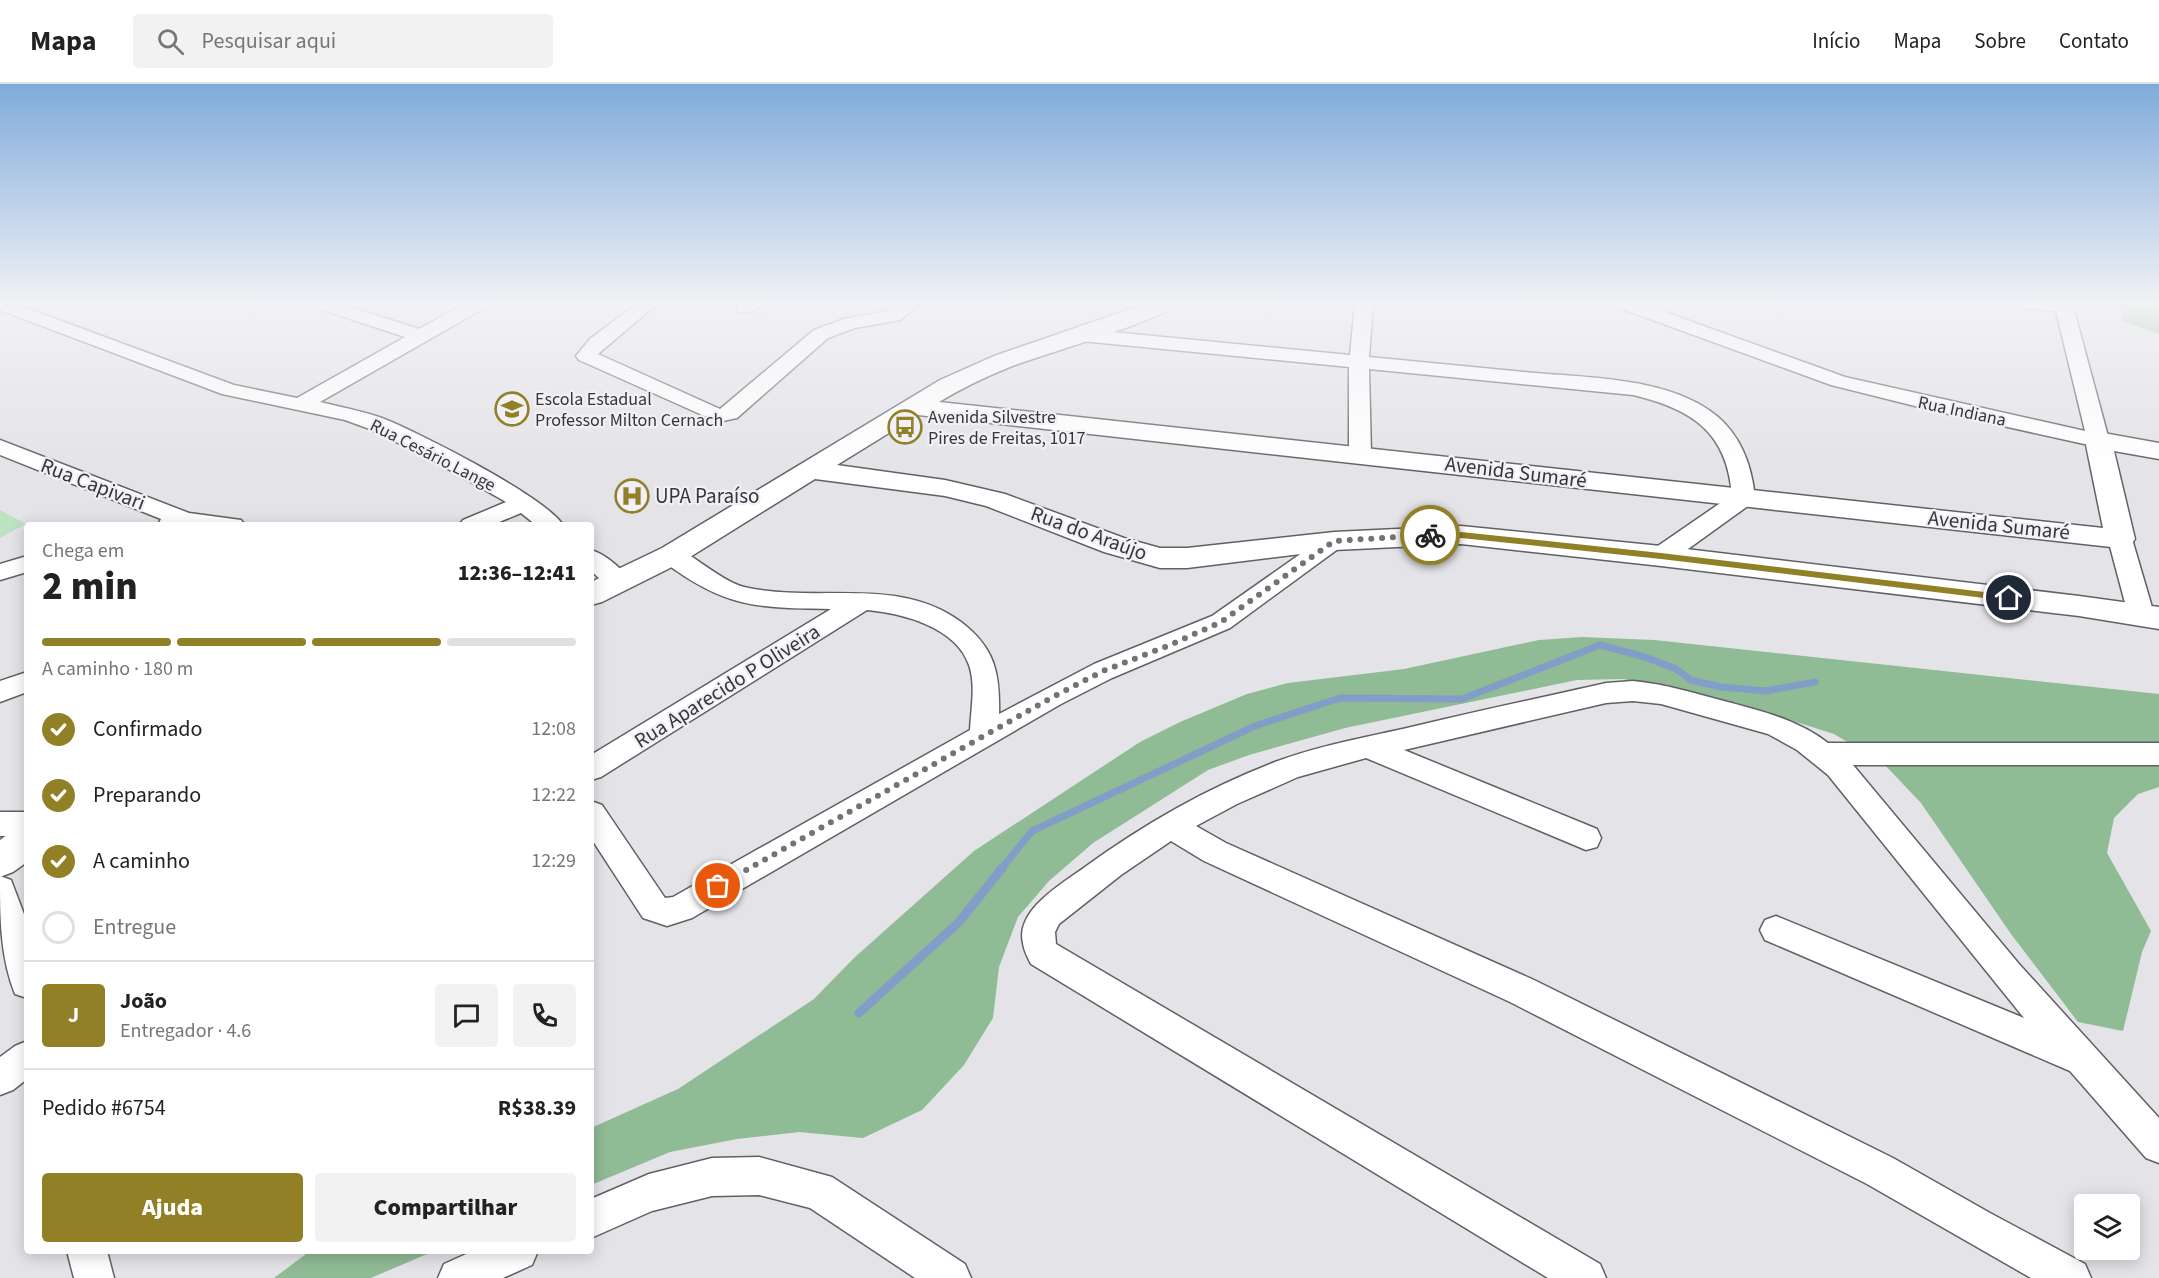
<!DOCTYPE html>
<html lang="pt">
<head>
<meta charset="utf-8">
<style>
	body { margin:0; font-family:"Source Sans 3",sans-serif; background:#f2f2f2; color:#222; height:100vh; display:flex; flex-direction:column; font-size:22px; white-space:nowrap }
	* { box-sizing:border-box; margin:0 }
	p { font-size:20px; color:#767676 }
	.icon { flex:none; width:33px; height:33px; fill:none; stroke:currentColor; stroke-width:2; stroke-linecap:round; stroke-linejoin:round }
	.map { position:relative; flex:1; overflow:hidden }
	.panel { position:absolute; left:24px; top:438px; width:570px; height:732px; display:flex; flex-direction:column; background:#fff; border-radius:6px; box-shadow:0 3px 15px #0003 }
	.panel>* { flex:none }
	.tools { position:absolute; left:2074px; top:1110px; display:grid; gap:12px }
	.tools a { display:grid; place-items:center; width:66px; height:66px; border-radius:6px; background:#fff; box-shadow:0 3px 15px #0003; font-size:30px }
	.pin { position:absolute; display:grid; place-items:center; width:51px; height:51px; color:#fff; margin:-26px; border:3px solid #fff; border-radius:50%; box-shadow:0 2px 6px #0007 }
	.courier { position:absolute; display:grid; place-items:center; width:60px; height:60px; margin:-30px; border:4px solid #928027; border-radius:50%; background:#fff; color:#222; box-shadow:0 2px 8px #0007 }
	.headline em { font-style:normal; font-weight:800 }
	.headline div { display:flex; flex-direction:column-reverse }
	.headline { display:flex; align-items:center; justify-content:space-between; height:102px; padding:0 18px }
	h1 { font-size:39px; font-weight:800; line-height:45px }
	.bar { display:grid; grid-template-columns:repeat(4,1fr); gap:9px 6px; align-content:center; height:72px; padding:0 18px }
	.bar i { height:8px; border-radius:4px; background:#e0e0e0 }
	.bar .selected { background:#928027 }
	.bar p { grid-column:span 4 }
	.line { display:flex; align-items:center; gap:15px; padding:0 18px; border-top:2px solid #e0e0e0 }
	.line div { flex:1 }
	.round { display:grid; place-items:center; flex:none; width:63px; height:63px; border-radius:6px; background:#f2f2f2 }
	ol { padding:0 18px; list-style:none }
	li { display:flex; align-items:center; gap:18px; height:66px }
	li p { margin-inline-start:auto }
	li .icon { padding:6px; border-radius:50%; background:#928027; color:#fff; stroke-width:4 }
	li:last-child { color:#767676 }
	li i { width:33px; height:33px; border:3px solid #e0e0e0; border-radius:50% }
	.action { display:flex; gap:12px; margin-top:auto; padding:12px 18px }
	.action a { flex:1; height:69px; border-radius:6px; background:#928027; color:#fff; font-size:24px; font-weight:800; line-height:69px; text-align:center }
	.action a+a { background:#f2f2f2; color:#222 }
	header { display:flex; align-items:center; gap:36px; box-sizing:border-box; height:84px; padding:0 30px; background:#fff; border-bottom:2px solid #e0e0e0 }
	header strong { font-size:28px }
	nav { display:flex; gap:33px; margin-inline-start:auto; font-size:21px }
	.search { width:420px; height:54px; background:#f2f2f2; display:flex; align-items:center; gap:15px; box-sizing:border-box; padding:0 21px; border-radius:6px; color:#767676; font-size:22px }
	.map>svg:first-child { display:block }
</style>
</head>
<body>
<header>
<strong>Mapa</strong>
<div class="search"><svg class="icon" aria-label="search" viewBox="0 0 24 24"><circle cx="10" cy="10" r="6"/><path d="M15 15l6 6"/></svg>Pesquisar aqui</div>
<nav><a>Início</a><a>Mapa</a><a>Sobre</a><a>Contato</a></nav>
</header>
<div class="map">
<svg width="2159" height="1194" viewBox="0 0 2159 1194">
	<rect width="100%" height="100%" fill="#e3e3e8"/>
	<polygon fill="#bde2c2" points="0,426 26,440 0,454"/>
	<g fill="#8fbb95">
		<polygon points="2122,219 2159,219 2159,250 2122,237"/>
		<polygon points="1582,553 1654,556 2159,610 2159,703 2138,710 2114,734 2107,769 2151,847 2142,868 2123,947 2078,938 2011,850 1921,719 1883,679 1834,650 1740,620 1623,595 1577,596 1345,644 1249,671 1208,686 1093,759 1049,797 1018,833 999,883 993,934 964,981 922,1026 863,1054 799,1048 737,1055 670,1068 591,1101 591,1044 678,1005 814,915 854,874 974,767 1140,658 1180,638 1247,610 1288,599 1404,585 1539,556"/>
		<polygon points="310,1167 434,1167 371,1194 274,1194"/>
	</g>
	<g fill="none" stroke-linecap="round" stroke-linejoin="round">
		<polyline stroke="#829ec8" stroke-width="7" points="1002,784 1032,747 1255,642 1340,614 1462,615 1600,561 1645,573 1676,585 1691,596 1721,603 1766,607 1815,598"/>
		<polyline stroke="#829ec8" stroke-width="9" points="859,929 959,838 1003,783"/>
		<defs>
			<g id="street">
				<path d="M0,219H13L234,301L297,314L405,253L314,223L312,219H338L419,245L466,219H488L486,223L320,318C341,323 362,327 382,334C418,348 544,412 563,441H536L521,429L492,441H459L463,436L506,418L427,373L367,344L345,336L222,310L0,226Z"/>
				<polygon points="638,219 658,219 598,270 720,325 814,246 844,235 887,227 900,219 921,219 900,236 855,244 828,254 737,334 718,338 579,276 576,272 590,255"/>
				<path d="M740,219H761C756,227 748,230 738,228L736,224Z"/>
				<path d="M1355,219H1373L1369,273C1421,278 1473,283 1524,288C1584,294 1670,292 1718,333C1742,354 1752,383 1755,414L1752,419L1670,478L1661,480L1652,478L1649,472L1652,466L1732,411C1727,348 1692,325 1633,311L1369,285L1371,371L1368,376L1360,378L1352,376L1349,371V283L1081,257L1074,255L1071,251L1074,247L1081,245L1350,271Z"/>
				<polygon points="1615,219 1640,219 1845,293 2085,347 2056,227 2012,223 2010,219 2072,219 2109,356 2106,361 2098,363 1935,327 1831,301 1617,223"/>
				<polygon points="0,356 189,429 241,436 245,441 158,441 161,435 0,371"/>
				<polygon points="2120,447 2128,450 2132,455 2154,530 2150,536 2141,539 2132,536 2128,530 2108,455 2112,450"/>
				<path d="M1334,449L1342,452L1346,457L1342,462L1230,544L1112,594L1061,620L692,834L667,842L643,834L591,754V717L602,721L665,814L673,813L970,646C971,625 976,601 969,581C956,543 902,529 867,526L601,693L591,696V671L831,525C757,524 725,524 663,477L660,471L663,465C664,465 672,463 672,463C684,463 722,498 744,503C816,520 897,491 961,538C995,564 1000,589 999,630L1094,580L1212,532L1326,452Z"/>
				<path d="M591,466C605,470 623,485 631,498L628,504C611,508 603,497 591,487Z"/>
				<polygon points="27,472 27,488 0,496 0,480"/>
				<polygon points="27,588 27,608 0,618 0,597"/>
				<path d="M1633,597C1665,600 1694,609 1724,617C1761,627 1797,635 1828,659H2159V681H1853L2019,880L2159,1034V1079L2146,1074L2070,987L1765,856L1760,846L1765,836L1776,832L2024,934L1828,691L1797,666L1768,650L1661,620L1633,617L1606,619L1404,666L1597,745L1601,754L1597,763L1586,766L1366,674L1298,693L1237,720L1196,742L1226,759L1534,896L1893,1074L1990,1129L2085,1180L2091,1194H2031L1867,1100L1510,918L1204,777L1171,757L1121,791L1059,840L1055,848L1056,860L1600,1180L1606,1194H1548L1031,880C1028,874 1024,867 1023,859C1015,826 1063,799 1085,783C1144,740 1207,704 1275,678C1318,662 1362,654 1407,644C1473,628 1540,614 1606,599Z"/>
				<rect x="0" y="728" width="27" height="24"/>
				<path d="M0,792L11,796L27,838V914L15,910C0,873 0,832 0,792Z"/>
				<polygon points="27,957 27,995 13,1006 0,1011 0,973 15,962"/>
				<polygon points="759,1073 832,1093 965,1180 971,1194 915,1194 810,1124 759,1111 712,1112 652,1127 591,1154 591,1115 649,1090 712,1074"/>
				<polygon points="67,1167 107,1167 114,1194 74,1194"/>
				<polygon points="473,1167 538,1167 532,1181 503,1194 438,1194 444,1180"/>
			</g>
			<g id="secondary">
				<path d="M1148,219H1178C1167,235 1037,272 1010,283C985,293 962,304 939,318L2103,444L2085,356L2089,350L2098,348L2159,359V375L2114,367L2135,455L2130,462L2120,464L918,331L837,381L945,396L1005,410L1124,454L1160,464H1187L1334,448L1461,442L1661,462L2079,512L2159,523V545L2079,532L1661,482L1461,460L1334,466L1187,484H1160L1104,468L986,422L945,412L815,395L682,478L602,518L591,521V498L662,464L940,296L994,272Z"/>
				<polygon points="27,742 27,778 13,788 0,793 0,756 14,746"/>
			</g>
		</defs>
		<use href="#street" stroke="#616065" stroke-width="3"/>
		<use href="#secondary" stroke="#616065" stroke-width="3"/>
		<use href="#street" fill="#fff" fill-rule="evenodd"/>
		<use href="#secondary" fill="#fff" fill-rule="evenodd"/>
	</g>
	<linearGradient id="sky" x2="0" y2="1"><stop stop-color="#7fabdb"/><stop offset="0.57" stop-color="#f2f2f5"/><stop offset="1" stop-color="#f2f2f5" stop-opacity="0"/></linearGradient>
	<rect width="2159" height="386" fill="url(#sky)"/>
	<polygon fill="#928027" points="1461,448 1661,469 2009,511 2014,514 2009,517 1661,475 1461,454 1430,454 1426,451 1430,448"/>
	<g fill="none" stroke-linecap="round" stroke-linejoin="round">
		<polyline stroke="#737376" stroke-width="6" stroke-dasharray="0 10.8" points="718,802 1051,614 1103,587 1170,561 1221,538 1334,457 1430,451"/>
	</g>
	<defs>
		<symbol id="school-ring" viewBox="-11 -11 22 22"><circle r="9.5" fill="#f0f0f6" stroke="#928027" stroke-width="1.5"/><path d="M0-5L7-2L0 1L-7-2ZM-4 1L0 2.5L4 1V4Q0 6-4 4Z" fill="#928027"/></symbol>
		<symbol id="bus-ring" viewBox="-11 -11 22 22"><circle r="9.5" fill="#f0f0f6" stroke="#928027" stroke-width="1.5"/><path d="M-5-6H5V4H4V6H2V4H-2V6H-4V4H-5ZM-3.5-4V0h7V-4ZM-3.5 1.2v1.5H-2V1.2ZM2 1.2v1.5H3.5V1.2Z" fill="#928027"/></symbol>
		<symbol id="hospital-ring" viewBox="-11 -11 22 22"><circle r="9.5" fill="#f0f0f6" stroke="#928027" stroke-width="1.5"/><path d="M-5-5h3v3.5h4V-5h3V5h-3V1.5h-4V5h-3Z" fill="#928027"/></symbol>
	</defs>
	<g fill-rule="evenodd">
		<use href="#school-ring" x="493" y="306" width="38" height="38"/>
		<use href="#bus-ring" x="886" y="324" width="38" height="38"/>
		<use href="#hospital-ring" x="613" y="393" width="38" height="38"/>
	</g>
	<g text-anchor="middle" stroke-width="4.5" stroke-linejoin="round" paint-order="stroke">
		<g font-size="18" fill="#373739" stroke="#f0f0f6" text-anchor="start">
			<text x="535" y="321">Escola Estadual<tspan x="535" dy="21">Professor Milton Cernach</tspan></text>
			<text x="928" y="339">Avenida Silvestre<tspan x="928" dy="21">Pires de Freitas, 1017</tspan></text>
		</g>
		<g font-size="18" fill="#373739" stroke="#f0f0f6">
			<text transform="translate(1962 327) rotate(12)" y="6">Rua Indiana</text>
			<text transform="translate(433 371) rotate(27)" y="6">Rua Cesário Lange</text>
		</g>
		<g font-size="21" fill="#373739" stroke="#f0f0f6">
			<text transform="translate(1516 388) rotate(7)" y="7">Avenida Sumaré</text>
			<text transform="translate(93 400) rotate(21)" y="7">Rua Capivari</text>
			<text transform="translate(1999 441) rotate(6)" y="7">Avenida Sumaré</text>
			<text transform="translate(1089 449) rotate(20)" y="7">Rua do Araújo</text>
			<text transform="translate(727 602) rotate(-32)" y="7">Rua Aparecido P Oliveira</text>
		</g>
		<g font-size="21" fill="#373739" stroke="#f0f0f6" text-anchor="start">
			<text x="655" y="419">UPA Paraíso</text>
		</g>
	</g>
</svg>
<div class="tools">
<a><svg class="icon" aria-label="layers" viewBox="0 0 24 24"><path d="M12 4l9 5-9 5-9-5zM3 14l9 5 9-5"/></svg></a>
</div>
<div class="pin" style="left:718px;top:802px;background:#ea580c"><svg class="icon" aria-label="bag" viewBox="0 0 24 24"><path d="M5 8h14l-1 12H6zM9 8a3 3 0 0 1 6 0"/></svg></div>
<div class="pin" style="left:2009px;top:514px;background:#1f2937"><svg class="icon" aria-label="home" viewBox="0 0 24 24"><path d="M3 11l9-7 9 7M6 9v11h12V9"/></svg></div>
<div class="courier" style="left:1430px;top:451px"><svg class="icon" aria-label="bike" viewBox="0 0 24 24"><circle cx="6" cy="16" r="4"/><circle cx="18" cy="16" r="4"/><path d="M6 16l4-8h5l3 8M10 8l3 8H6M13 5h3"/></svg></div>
<section class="panel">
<div class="headline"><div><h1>2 min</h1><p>Chega em</p></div><em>12:36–12:41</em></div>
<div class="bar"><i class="selected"></i><i class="selected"></i><i class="selected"></i><i></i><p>A caminho · 180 m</p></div>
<ol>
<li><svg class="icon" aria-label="check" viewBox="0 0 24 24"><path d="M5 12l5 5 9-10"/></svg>Confirmado<p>12:08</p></li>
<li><svg class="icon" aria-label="check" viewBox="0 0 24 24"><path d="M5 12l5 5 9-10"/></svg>Preparando<p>12:22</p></li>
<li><svg class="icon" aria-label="check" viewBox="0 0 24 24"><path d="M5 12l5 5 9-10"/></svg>A caminho<p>12:29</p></li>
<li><i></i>Entregue</li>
</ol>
<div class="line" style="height:108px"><b class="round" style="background:#928027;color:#fff">J</b><div><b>João</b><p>Entregador · 4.6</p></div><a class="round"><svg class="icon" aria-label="chat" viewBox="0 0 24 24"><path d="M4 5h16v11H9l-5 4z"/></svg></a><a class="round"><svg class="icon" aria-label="phone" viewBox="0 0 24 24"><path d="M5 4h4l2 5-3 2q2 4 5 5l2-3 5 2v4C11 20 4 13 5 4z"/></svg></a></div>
<div class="line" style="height:78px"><div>Pedido #6754</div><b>R$38.39</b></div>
<div class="action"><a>Ajuda</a><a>Compartilhar</a></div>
</section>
</div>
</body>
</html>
